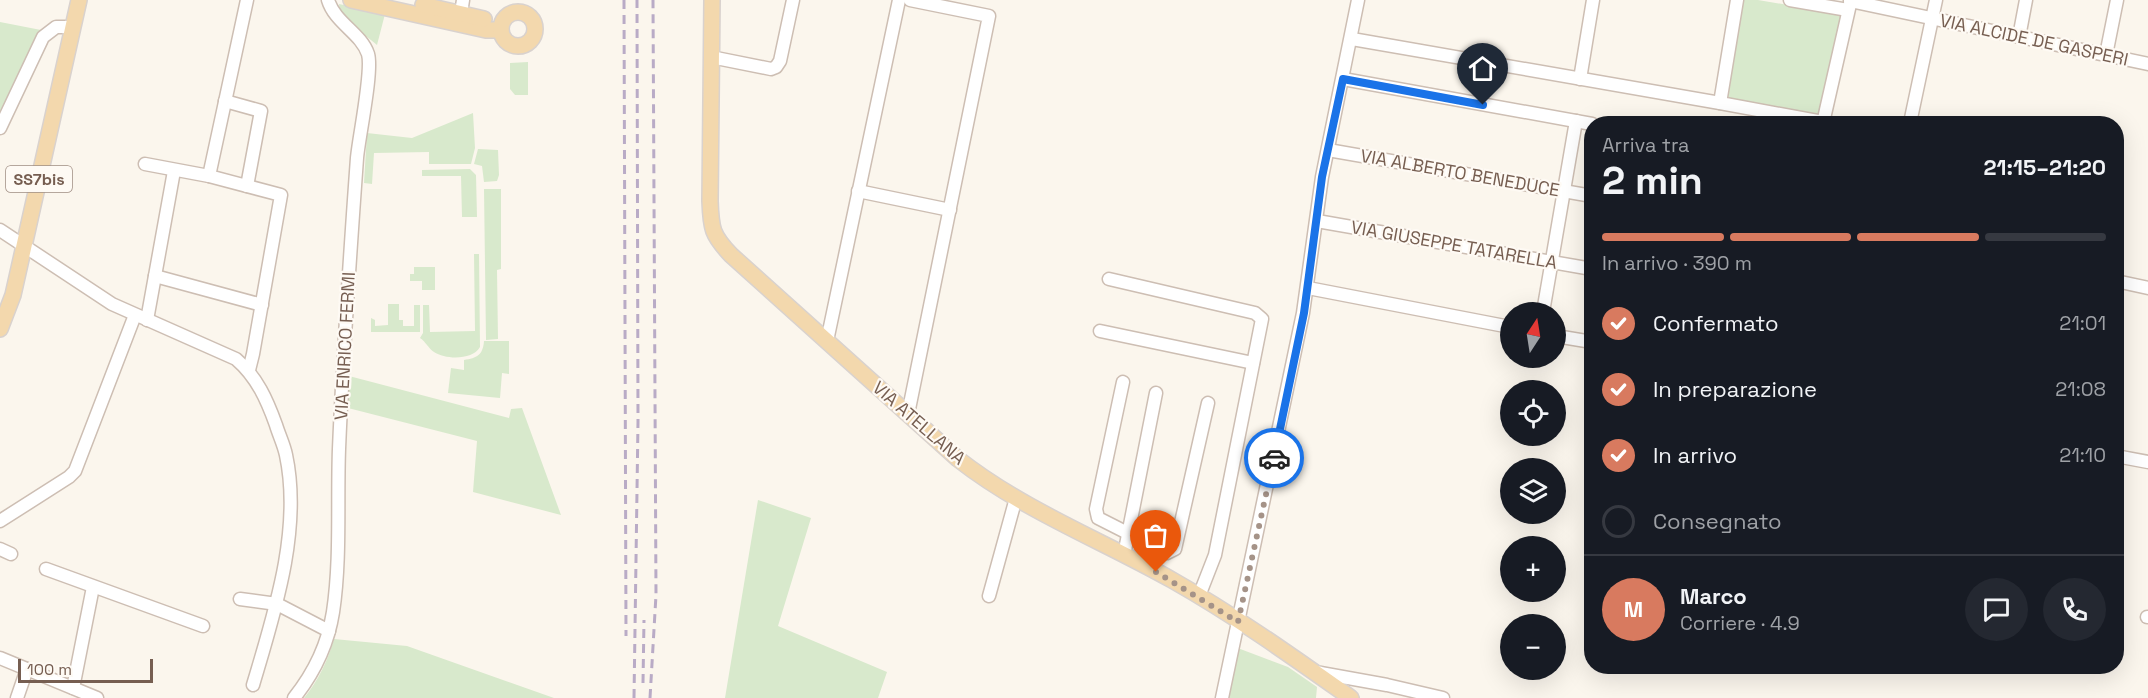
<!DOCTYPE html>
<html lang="it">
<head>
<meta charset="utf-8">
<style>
	body { margin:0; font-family:"Space Grotesk",sans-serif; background:#242831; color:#f1f3f6; height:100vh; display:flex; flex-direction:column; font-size:22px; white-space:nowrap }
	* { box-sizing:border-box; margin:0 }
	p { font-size:20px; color:#9ea1a6 }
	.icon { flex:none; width:33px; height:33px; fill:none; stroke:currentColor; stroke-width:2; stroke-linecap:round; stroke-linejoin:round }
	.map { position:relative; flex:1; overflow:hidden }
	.side { position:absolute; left:1584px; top:116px; width:540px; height:558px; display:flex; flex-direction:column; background:#171b24; border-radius:24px; box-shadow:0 6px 24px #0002 }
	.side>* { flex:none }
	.needle { width:39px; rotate:12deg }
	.tools { position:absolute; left:1500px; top:302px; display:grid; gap:12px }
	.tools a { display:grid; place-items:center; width:66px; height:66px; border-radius:50%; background:#171b24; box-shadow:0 6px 24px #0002; font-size:30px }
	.scale { position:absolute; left:18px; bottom:15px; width:135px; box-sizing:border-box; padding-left:6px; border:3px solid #765e51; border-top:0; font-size:16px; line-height:21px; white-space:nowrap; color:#765e51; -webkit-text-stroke:4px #fefaf4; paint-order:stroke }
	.pin { position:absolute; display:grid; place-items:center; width:51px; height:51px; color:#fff; margin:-62px -26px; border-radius:50% 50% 50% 0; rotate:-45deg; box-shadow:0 0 6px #0007 }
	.pin .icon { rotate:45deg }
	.courier { position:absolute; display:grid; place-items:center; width:60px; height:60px; margin:-30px; border:4px solid #1a73e8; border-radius:50%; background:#fff; color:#222; box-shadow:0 2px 8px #0007 }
	.headline em { font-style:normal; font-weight:800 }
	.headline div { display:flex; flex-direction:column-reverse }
	.headline { display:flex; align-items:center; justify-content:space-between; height:102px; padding:0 18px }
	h1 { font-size:39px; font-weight:800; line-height:45px }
	.bar { display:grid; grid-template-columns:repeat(4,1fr); gap:9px 6px; align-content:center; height:72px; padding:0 18px }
	.bar i { height:8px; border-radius:4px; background:#363941 }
	.bar .selected { background:#d87a5f }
	.bar p { grid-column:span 4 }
	.line { display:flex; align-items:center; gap:15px; padding:0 18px; border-top:2px solid #363941 }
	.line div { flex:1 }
	.round { display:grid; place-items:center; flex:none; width:63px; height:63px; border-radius:32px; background:#242831 }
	ol { padding:0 18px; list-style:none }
	li { display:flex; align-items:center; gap:18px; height:66px }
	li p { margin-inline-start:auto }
	li .icon { padding:6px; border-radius:50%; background:#d87a5f; color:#fff; stroke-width:4 }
	li:last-child { color:#9ea1a6 }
	li i { width:33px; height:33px; border:3px solid #363941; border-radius:50% }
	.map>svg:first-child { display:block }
</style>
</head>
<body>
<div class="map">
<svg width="2148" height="698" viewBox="0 0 2148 698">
	<rect width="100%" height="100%" fill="#fbf6ed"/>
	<g fill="#d8e9cc">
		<polygon points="1743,0 1758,0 1842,14 1818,116 1726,98"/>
		<path d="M339,4L385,14L377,45C366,35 339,18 339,4Z"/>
		<polygon points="0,22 41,30 0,121"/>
		<polygon points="528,62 528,95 515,95 510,89 510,63"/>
		<polygon points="473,113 475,148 471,164 429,164 429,152 374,153 372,184 364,183 367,133 412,138"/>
		<polygon points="478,149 498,150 499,175 497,181 484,182 482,166 474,164"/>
		<polygon points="470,169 476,175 477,217 462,217 461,176 422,176 422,170"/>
		<polygon points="484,189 501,189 501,269 497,270 498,339 486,340"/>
		<path d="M474,254H479L480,347C473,360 446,360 434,352C428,348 426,342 420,338L423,333V305H429L430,332L475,331Z"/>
		<polygon points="414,267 435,267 435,290 422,290 422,281 410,281 410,274 414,274"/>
		<polygon points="388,304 399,304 399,320 403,320 403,326 414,326 414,305 420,305 420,332 371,332 371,318 375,320 375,326 388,325"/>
		<path d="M484,341H509V374L502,373L500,398L448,393L451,368L464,370V360C477,358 483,355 484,341Z"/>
		<polygon points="349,376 509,418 511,409 522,408 561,515 473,492 477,441 348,408"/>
		<polygon points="758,500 811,518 778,626 887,672 878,698 725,698"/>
		<path d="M334,639L407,646L554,698H304C318,681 328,660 334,639Z"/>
		<polygon points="1235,647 1288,667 1317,687 1316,698 1226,698"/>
	</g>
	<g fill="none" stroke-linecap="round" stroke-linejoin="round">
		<defs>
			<g id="minor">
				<polyline points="1737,0 1720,103 1823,122"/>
				<polyline points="1790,0 1848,10"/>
				<polyline points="1850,1 2148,64"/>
				<polyline points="461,13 463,0"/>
				<polyline points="2019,37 2026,0"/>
				<polyline points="1352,39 1720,103"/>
				<polyline points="2106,55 2117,0"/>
				<polyline points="711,57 771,69 776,67 780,61 793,0"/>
				<polyline points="1343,79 1592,124"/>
				<polyline points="1580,79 1593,0"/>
				<polyline points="225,101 261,111 247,186"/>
				<polyline points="1823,123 1851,0"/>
				<polyline points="1910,123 1936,0"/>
				<polyline points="0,128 43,37 56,27 73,27"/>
				<polyline points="1328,150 1592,196"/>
				<polyline points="145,164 209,176 281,195 253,354 249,370"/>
				<polyline points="209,176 247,0"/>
				<polyline points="858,191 950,210"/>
				<polyline points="1317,221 1592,269"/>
				<path d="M0,230L112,304L236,359C257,377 267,400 276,425C279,435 284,445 286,455C302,530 274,614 253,685"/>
				<polyline points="155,276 262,305"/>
				<polyline points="1109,279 1255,313 1262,319 1215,555 1199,596"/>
				<polyline points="2116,281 2148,288"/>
				<polyline points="1308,288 1510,327"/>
				<polyline points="1543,312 1576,121"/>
				<polyline points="147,320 174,171"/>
				<polyline points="1100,331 1253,363"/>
				<polyline points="1556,336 1592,342"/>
				<polyline points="827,341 899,0"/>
				<polyline points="1123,382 1096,509 1098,518 1167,553 1175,549 1208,403"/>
				<polyline points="908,414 989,16 910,0"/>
				<polyline points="2116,456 2148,462"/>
				<polyline points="0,521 69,477 75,471 135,315"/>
				<polyline points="0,549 11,554"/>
				<polyline points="1124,555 1156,393"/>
				<polyline points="46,569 203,626"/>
				<polyline points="989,596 1016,498"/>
				<polyline points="240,599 277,604 329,631"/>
				<polyline points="2147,617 2148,617"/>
				<polyline points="0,658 97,698"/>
				<polyline points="1315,672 1387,685 1443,698"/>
				<polyline points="73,688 93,587"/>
				<polyline points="17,698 27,669"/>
				<path d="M294,698C314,673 328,644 333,612C341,559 337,503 339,449C343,352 350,255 357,158C359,136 373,71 368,54C361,33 335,23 328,0"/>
				<polyline points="1222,698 1303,313 1322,177 1358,0"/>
			</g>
			<g id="major">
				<polyline points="351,0 486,30 501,30"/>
				<path d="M712,0L710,201C711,229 712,235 731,255L958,459C1023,510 1101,540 1172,580C1234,615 1293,657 1351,698"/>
				<polyline points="423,5 484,19"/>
				<circle cx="518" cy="29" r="17"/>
				<polyline points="0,329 13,295 79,0"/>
			</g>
		</defs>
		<use href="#minor" stroke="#cdbeb3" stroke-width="15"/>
		<use href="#major" stroke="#d9d2ce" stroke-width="18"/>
		<use href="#minor" stroke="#fff" stroke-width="12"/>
		<use href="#major" stroke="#f3d8ad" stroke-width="15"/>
		<g stroke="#b9abc6" stroke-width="3" stroke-dasharray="9 6" stroke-linecap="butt">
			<polyline points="624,0 626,636"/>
			<polyline points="643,683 644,620"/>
			<polyline points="634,698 638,422 637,0"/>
			<polyline points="650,698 656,595 653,0"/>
		</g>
	</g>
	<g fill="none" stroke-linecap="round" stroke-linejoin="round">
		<polyline stroke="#a59388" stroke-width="6" stroke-dasharray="0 10.8" points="1156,572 1238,622 1274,458"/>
		<polyline stroke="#1a73e8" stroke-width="8" points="1274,458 1304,313 1322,177 1343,79 1483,105"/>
	</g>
	<g text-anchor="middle" stroke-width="4.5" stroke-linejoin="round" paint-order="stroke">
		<rect fill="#fefaf4" stroke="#9f8d82" stroke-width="1.5" x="6" y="166" width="66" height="26" rx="4.5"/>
		<g font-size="16" font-weight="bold" fill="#765e51">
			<text x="39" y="185">SS7bis</text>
		</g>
		<g font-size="18" fill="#765e51" stroke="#fefaf4">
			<text transform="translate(2034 40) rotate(12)" y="6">VIA ALCIDE DE GASPERI</text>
			<text transform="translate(1460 173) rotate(10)" y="6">VIA ALBERTO BENEDUCE</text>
			<text transform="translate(1454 245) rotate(10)" y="6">VIA GIUSEPPE TATARELLA</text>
			<text transform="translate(345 346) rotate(-87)" y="6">VIA ENRICO FERMI</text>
			<text transform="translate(919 423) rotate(41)" y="6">VIA ATELLANA</text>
		</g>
	</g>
</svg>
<div class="tools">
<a><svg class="needle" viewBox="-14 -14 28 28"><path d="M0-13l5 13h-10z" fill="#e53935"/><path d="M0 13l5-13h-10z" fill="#9ea1a6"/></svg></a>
<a><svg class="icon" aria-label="locate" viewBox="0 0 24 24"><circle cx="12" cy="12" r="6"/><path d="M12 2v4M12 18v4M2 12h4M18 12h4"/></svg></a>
<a><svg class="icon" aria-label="layers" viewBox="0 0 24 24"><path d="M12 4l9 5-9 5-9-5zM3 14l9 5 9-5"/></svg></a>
<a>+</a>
<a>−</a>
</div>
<div class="scale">100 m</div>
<div class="pin" style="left:1156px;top:572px;background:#ea580c"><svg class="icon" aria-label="bag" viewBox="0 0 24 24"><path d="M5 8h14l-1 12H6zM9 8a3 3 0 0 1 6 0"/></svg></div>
<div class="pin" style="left:1483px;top:105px;background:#1f2937"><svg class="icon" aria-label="home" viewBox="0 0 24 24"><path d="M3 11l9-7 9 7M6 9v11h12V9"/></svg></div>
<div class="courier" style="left:1274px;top:458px"><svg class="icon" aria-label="car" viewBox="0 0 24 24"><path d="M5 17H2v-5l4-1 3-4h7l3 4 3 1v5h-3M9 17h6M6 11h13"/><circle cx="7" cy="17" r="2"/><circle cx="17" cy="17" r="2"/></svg></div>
<section class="side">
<div class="headline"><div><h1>2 min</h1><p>Arriva tra</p></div><em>21:15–21:20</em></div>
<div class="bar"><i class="selected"></i><i class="selected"></i><i class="selected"></i><i></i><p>In arrivo · 390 m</p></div>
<ol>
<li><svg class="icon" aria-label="check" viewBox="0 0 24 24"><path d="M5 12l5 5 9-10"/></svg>Confermato<p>21:01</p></li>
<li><svg class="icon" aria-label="check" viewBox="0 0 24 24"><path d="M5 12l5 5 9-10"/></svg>In preparazione<p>21:08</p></li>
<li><svg class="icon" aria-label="check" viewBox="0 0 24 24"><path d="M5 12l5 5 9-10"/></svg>In arrivo<p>21:10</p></li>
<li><i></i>Consegnato</li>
</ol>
<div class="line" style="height:108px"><b class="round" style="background:#d87a5f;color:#fff">M</b><div><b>Marco</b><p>Corriere · 4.9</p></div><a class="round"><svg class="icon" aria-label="chat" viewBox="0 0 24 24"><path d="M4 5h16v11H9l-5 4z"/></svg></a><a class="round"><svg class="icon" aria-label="phone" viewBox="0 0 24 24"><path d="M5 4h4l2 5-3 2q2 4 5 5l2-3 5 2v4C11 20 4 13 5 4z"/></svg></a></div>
</section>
</div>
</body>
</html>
